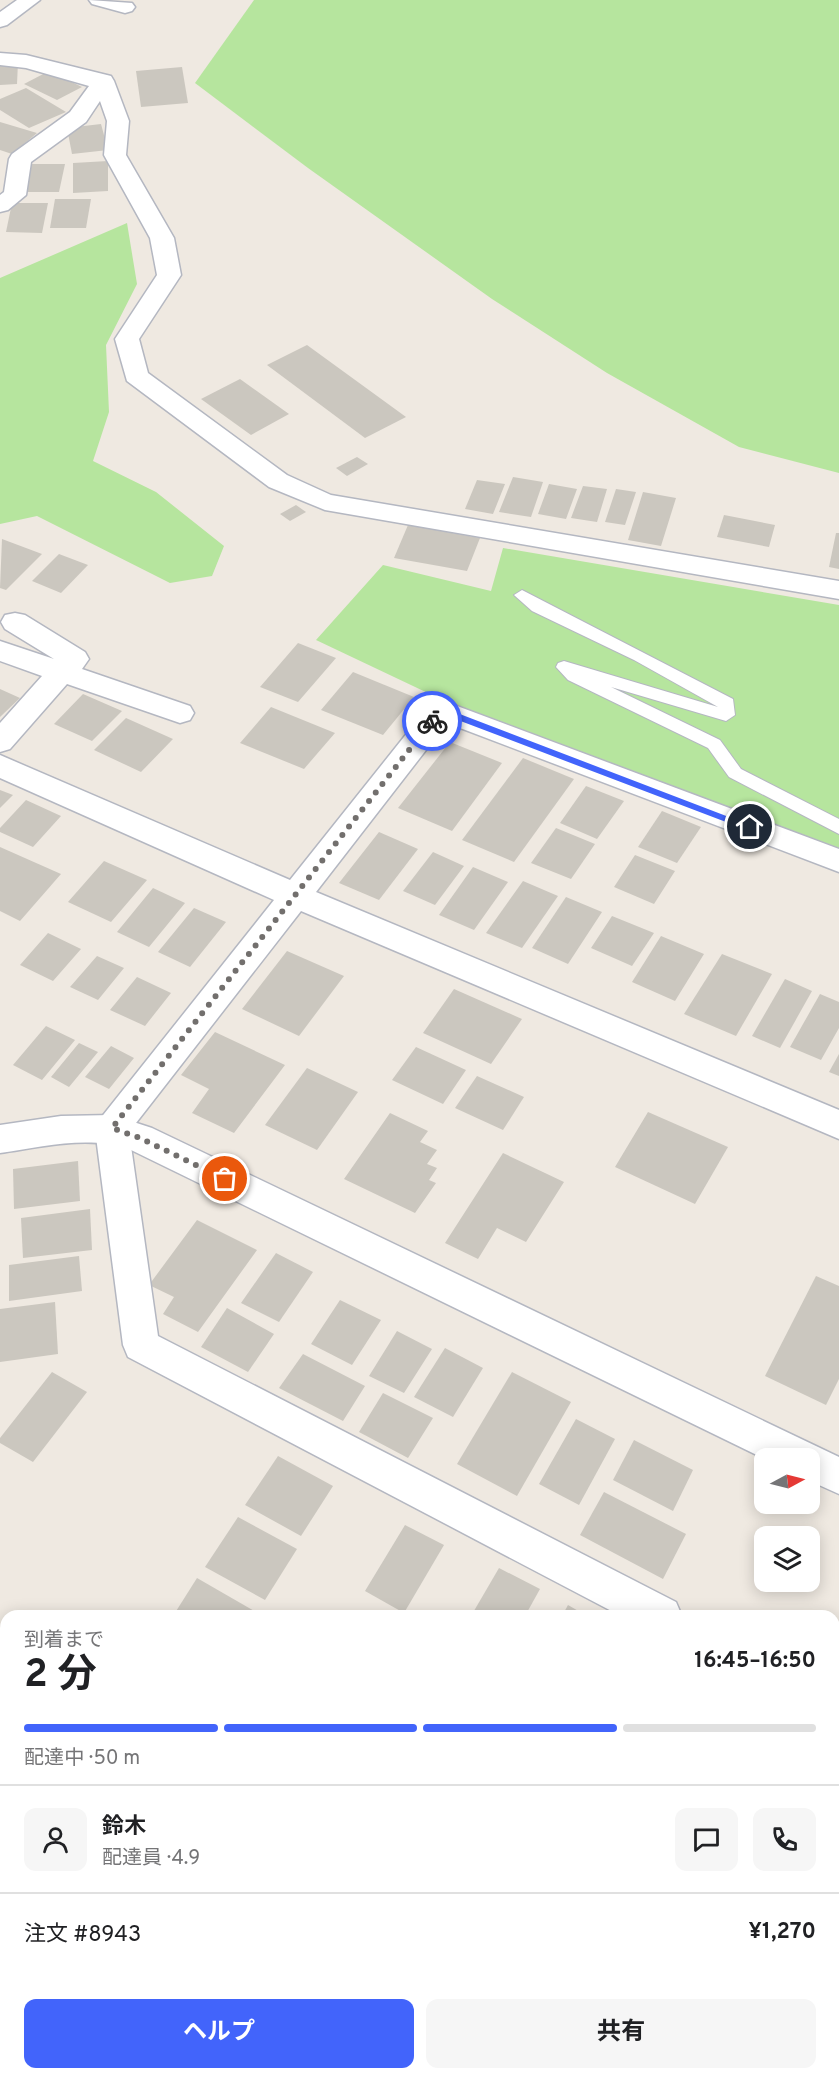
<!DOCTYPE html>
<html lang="ja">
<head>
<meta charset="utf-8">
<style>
	body { margin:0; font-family:Overpass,"Noto Sans JP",sans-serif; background:#f6f6f6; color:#202124; height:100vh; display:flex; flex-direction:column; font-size:22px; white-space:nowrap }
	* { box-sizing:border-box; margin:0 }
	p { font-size:20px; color:#757577 }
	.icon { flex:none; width:33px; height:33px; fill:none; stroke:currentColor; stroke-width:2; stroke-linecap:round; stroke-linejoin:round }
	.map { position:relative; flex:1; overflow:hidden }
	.details { position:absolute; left:0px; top:1610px; width:840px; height:470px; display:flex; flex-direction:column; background:#fff; border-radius:18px 18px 0 0; box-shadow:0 3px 15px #0003 }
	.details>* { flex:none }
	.needle { width:39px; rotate:83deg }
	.controls { position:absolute; left:754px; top:1448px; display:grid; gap:12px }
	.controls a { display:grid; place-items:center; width:66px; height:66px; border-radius:12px; background:#fff; box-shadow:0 3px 15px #0003; font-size:30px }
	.pin { position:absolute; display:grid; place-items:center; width:51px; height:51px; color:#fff; margin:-26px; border:3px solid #fff; border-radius:50%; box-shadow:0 2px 6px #0007 }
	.courier { position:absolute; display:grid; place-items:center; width:60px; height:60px; margin:-30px; border:4px solid #4264fb; border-radius:50%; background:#fff; color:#222; box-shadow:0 2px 8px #0007 }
	.overview em { font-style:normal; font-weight:700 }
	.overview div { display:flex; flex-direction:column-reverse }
	.overview { display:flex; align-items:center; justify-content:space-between; height:102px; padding:0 24px }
	h1 { font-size:39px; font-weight:700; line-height:45px }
	.bar { display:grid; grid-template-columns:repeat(4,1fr); gap:9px 6px; align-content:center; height:72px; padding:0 24px }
	.bar i { height:8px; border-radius:4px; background:#e0e0e0 }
	.bar .current { background:#4264fb }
	.bar p { grid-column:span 4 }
	.line { display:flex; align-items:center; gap:15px; padding:0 24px; border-top:2px solid #e0e0e0 }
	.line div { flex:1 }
	.round { display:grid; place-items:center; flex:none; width:63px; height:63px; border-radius:12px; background:#f6f6f6 }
	.cta { display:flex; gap:12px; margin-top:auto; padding:12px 24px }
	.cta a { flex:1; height:69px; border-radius:12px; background:#4264fb; color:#fff; font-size:24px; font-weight:700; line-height:69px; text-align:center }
	.cta a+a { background:#f6f6f6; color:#202124 }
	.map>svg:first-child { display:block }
</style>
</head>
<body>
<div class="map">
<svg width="839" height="2078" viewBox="0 0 839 2078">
	<rect width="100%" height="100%" fill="#efe9e1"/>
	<g fill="#b6e59e">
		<polygon points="254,0 839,0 839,473 739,447 607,373 492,299 308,168 195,83"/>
		<polygon points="127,223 137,284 106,345 109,412 93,461 156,492 224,546 212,576 170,583 37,516 0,524 0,278"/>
		<polygon points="503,548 839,605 839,852 451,704 316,640 383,565 491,591"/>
	</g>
	<g fill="#cbc7bf">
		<polygon points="18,62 17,84 0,85 0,63"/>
		<polygon points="182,67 188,103 141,107 136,71"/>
		<polygon points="49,71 82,87 57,100 24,84"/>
		<polygon points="26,88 66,112 29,128 0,110 0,99"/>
		<polygon points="0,122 37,133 12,154 0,150"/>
		<polygon points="101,124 108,150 72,154 67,128"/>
		<polygon points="108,161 108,191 73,193 73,163"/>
		<polygon points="29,164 65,164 59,192 24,192"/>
		<polygon points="55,199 91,199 86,228 50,228"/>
		<polygon points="12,203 48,203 42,233 6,232"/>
		<polygon points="307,345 406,417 365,438 267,365"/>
		<polygon points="240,379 289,414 251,435 201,399"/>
		<polygon points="357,457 368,464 347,476 336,468"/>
		<polygon points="513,477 543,482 531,517 499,512"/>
		<polygon points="477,480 505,484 493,514 465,509"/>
		<polygon points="549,484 577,489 566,519 538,514"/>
		<polygon points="583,486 607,489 597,522 571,518"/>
		<polygon points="616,489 636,492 625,525 605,522"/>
		<polygon points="643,492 676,498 661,546 628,540"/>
		<polygon points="296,505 306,512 290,521 280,514"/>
		<polygon points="724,515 775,525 769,547 717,537"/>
		<polygon points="408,525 480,538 467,571 394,558"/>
		<polygon points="836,533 839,533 839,569 829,567"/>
		<polygon points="2,539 42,554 6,590 0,588"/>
		<polygon points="59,554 88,565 61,593 32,581"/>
		<polygon points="298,643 336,658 298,702 260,687"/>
		<polygon points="353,672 414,697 383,735 321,710"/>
		<polygon points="0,689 20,698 0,717"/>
		<polygon points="83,694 122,711 92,741 54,724"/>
		<polygon points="271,707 335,733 304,769 240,743"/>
		<polygon points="126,718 173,739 141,772 94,750"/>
		<polygon points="450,742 502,763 452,831 398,808"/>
		<polygon points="523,758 574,779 514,862 462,840"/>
		<polygon points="586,786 624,801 597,839 560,823"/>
		<polygon points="0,790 13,795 0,808"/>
		<polygon points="26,800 61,816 33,847 0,832 0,828"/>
		<polygon points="662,811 701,827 677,863 638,847"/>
		<polygon points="556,828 595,844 571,879 531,863"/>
		<polygon points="379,832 418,849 379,900 339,883"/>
		<polygon points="0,847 61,874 20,921 0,911"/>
		<polygon points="433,852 464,866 435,905 403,891"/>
		<polygon points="635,855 675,871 654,904 614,887"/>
		<polygon points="104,861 147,880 111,922 68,902"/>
		<polygon points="473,867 508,882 474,930 439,915"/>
		<polygon points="523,881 558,896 522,948 486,933"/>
		<polygon points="153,888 185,903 149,947 117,932"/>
		<polygon points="566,897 602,912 568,964 532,948"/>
		<polygon points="194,908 226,922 190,967 158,952"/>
		<polygon points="612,916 654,933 632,966 591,948"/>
		<polygon points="48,933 81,949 53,981 20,965"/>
		<polygon points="661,936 704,954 675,1001 632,982"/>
		<polygon points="287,951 344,976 299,1036 242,1009"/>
		<polygon points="722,954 772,974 736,1036 684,1014"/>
		<polygon points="97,956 124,968 98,1000 70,987"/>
		<polygon points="137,977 171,993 145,1026 110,1010"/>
		<polygon points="785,979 812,991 780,1048 752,1036"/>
		<polygon points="454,989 522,1019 491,1064 423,1033"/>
		<polygon points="820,994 839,1002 839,1028 821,1060 790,1047"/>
		<polygon points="46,1026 75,1040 42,1080 13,1065"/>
		<polygon points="215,1032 285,1065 234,1133 192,1113 209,1089 181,1075"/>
		<polygon points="79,1043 98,1052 69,1087 51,1077"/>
		<polygon points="111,1046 134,1058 109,1089 85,1077"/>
		<polygon points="416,1047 466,1070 443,1104 392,1080"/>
		<polygon points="839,1054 839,1076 829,1072"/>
		<polygon points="307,1068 358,1092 317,1150 265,1125"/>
		<polygon points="477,1076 524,1097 503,1130 455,1108"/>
		<polygon points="648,1112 728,1147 695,1204 615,1167"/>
		<polygon points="390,1113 428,1131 420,1142 437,1150 427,1164 437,1168 429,1180 436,1183 415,1213 344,1179"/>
		<polygon points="503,1153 564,1182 526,1242 497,1228 478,1259 445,1243"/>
		<polygon points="78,1161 80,1201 14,1209 13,1169"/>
		<polygon points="90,1209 92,1250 23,1258 21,1218"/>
		<polygon points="197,1220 257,1250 198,1332 163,1314 174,1297 149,1285"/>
		<polygon points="276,1253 313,1272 279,1322 241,1303"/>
		<polygon points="79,1256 82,1291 9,1301 9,1265"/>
		<polygon points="816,1276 839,1286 839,1379 826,1405 765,1376"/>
		<polygon points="340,1300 381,1320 352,1365 311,1344"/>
		<polygon points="55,1302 58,1354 0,1362 0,1309"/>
		<polygon points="227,1308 274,1334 248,1372 201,1347"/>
		<polygon points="397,1331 432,1349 404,1393 369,1376"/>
		<polygon points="445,1348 483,1368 453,1417 414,1397"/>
		<polygon points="303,1354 365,1386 343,1421 279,1388"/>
		<polygon points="52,1372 87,1392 33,1462 0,1443 0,1438"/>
		<polygon points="512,1372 571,1402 517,1496 457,1464"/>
		<polygon points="383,1393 433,1418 408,1458 359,1432"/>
		<polygon points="576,1419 615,1439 579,1505 539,1484"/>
		<polygon points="634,1440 693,1470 673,1511 613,1480"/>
		<polygon points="278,1456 333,1486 301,1536 245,1505"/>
		<polygon points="604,1492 686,1534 663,1579 580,1535"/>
		<polygon points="238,1517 297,1549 265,1600 205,1567"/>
		<polygon points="405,1525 444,1545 404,1613 365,1591"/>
		<polygon points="499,1568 540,1589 525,1616 471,1616"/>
		<polygon points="197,1578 263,1616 173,1616"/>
		<polygon points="568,1605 587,1616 562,1616"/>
		<polygon points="0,1842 6,1843 6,1905 1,1926"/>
		<polygon points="839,1851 839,1903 834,1900 834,1863"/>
		<polygon points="0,2066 6,2067 6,2073 66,2073 65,2078 0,2078"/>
	</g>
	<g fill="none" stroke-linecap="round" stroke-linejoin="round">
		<defs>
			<polygon id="lane" points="522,590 733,699 735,715 726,721 611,687 720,740 741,769 839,819 839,834 729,777 708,748 568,680 556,667 558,663 564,661 718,707 634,660 532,611 514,595"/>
			<g id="street">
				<polygon points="17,0 40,0 7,25 0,27 0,12"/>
				<polygon points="89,0 132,3 135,7 132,11 125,13 92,4"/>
				<polygon points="0,53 26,55 111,76 114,81 129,121 126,155 174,238 181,275 139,339 148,373 287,475 331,495 839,581 839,599 325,510 269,487 127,381 115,339 157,275 150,238 104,155 107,121 100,101 86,122 31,162 26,195 8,210 0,212 0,195 4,192 9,159 12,154 70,112 89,86 26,68 0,65"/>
				<polygon points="15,613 25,615 85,652 89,659 82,669 190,706 194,713 190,720 180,723 67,684 10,749 0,752 0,723 42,676 0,661 0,641 54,659 5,629 1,622 5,615"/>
				<polygon points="441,700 839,849 839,872 447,723 316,892 839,1110 839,1139 301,911 129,1132 158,1336 676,1602 682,1616 621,1616 128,1357 123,1345 95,1129 100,1119 274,900 0,778 0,755 290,880 431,703"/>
				<polygon points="834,1684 839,1686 839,1728 834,1726"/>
			</g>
			<path id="secondary" d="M112,1115L152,1128L839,1457V1494L810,1481V1458L765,1459L129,1149C88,1135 42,1147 0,1153V1125L61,1116Z"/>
			<g id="highway">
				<polygon points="0,1656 6,1657 6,1697 0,1696"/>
				<polygon points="0,1737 6,1738 6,1780 0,1779"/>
				<polygon points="834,1992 839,1993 839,2039 834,2036"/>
				<polygon points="729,2073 783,2073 785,2078 731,2078"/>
			</g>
		</defs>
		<use href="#lane" stroke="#b4b7c1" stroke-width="2"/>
		<use href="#street" stroke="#b4b7c1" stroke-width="3"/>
		<use href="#secondary" stroke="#b4b7c1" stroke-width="3"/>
		<use href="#highway" stroke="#c9c9c9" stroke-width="3"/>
		<use href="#lane" fill="#fff" fill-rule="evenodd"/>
		<use href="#street" fill="#fff" fill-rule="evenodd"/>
		<use href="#secondary" fill="#fff" fill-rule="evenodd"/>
		<use href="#highway" fill="#ffa35c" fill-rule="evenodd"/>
	</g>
	<polygon fill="#4264fb" points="438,708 444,708 755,827 747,830 442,714 435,723 429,723 428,721"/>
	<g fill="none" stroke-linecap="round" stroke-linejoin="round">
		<polyline stroke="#726f6d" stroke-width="6" stroke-dasharray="0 10.8" points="225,1179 140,1138 112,1128 432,721"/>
	</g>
</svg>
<div class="controls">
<a><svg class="needle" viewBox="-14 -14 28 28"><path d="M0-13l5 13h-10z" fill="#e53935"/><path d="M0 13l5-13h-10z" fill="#757577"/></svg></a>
<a><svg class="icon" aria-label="layers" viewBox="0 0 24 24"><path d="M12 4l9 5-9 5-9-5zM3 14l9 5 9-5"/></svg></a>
</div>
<div class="pin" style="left:225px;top:1179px;background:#ea580c"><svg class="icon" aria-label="bag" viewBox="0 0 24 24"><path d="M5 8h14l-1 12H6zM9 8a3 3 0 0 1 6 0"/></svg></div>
<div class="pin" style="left:750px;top:827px;background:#1f2937"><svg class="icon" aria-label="home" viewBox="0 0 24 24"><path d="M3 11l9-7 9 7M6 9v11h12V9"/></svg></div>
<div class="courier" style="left:432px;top:721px"><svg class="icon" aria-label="bike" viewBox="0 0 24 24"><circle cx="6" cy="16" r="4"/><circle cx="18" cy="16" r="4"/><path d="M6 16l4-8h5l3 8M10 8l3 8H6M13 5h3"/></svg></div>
<section class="details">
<div class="overview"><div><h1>2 分</h1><p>到着まで</p></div><em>16:45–16:50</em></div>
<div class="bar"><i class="current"></i><i class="current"></i><i class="current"></i><i></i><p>配達中 · 50 m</p></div>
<div class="line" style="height:108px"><a class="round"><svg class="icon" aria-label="person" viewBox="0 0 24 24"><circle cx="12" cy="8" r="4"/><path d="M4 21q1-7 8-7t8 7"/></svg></a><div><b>鈴木</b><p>配達員 · 4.9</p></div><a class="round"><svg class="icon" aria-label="chat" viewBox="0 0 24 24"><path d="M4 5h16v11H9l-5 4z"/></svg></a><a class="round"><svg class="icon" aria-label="phone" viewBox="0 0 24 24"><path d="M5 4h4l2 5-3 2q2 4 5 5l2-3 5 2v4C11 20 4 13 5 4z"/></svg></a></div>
<div class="line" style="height:78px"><div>注文 #8943</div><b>¥1,270</b></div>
<div class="cta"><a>ヘルプ</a><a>共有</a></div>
</section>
</div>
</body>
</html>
